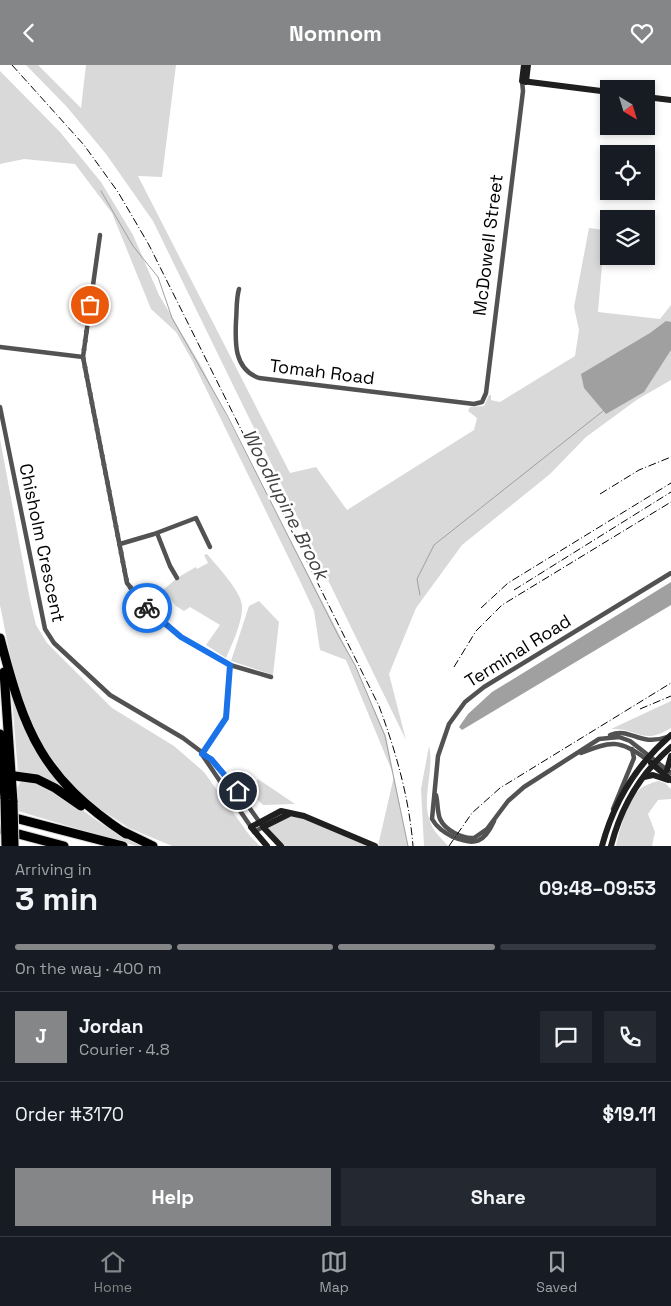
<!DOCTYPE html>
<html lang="en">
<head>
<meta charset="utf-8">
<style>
	body { margin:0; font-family:"Space Grotesk",sans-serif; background:#242831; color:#f1f3f6; height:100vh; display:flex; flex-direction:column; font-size:19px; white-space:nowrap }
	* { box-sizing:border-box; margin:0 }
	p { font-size:16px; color:#9ea1a6 }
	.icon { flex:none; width:28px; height:28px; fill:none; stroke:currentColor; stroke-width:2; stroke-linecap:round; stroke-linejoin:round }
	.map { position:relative; height:781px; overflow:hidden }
	.sheet { display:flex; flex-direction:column; background:#171b24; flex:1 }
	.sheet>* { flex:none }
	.needle { width:32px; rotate:142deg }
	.controls { position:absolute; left:600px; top:15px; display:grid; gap:10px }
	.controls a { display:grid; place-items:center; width:55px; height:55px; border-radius:0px; background:#171b24; box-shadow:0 2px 8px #0003; font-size:25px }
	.pin { position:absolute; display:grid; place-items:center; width:42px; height:42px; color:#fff; margin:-21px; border:2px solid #fff; border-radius:50%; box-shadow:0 1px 5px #0007 }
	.courier { position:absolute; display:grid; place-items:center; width:50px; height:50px; margin:-25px; border:4px solid #1a73e8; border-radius:50%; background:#fff; color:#222; box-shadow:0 1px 6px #0007 }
	.overview em { font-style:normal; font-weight:700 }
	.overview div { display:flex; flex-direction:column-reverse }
	.overview { display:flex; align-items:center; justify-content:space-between; height:85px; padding:0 15px }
	h1 { font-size:32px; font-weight:700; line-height:38px }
	.bar { display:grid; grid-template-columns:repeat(4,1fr); gap:8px 5px; align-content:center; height:60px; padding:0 15px }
	.bar i { height:6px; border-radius:4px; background:#363941 }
	.bar .on { background:#858687 }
	.bar p { grid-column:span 4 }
	.line { display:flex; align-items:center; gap:12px; padding:0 15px; border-top:1px solid #363941 }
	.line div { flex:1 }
	.round { display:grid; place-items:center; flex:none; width:52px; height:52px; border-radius:0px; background:#242831 }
	.primary-button { display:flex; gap:10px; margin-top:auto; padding:10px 15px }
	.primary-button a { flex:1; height:58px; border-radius:0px; background:#858687; color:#fff; font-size:20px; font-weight:700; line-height:58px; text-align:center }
	.primary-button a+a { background:#242831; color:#f1f3f6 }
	header { display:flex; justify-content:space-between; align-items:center; height:65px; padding:0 15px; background:#858687; color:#fff; font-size:22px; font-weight:700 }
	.dock { display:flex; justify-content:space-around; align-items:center; height:70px; border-top:1px solid #363941; background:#171b24; font-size:14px; color:#9ea1a6 }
	.dock a { display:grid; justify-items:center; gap:2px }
	.dock .on { color:#858687 }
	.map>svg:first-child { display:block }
</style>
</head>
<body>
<header><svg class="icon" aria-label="back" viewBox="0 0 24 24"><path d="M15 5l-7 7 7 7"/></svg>Nomnom<svg class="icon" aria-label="heart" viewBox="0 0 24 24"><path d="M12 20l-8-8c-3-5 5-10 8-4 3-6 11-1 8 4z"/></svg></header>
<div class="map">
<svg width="671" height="781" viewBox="0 0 671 781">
	<rect width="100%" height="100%" fill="#fff"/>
	<g fill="#d9d9d9">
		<polygon points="26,0 38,0 81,43 86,0 176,0 162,112 138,111 290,408 316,402 347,445 474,365 477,353 468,346 470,342 484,341 489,330 491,330 491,335 500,337 575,291 579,265 574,242 589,163 605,165 598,247 660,254 671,240 671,315 638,334 586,372 550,409 462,480 416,543 389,609 406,675 153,156 106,89 67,42"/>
		<polygon points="0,6 60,67 101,117 133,170 159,230 200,299 355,600 386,671 408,781 378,781 394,711 346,595 320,585 314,546 300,516 192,295 176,267 151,244 112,148 75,99 24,94 0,99"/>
		<polygon points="0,374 30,535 36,560 47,578 112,643 174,681 204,707 250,771 260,781 172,781 129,763 82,732 62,711 40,680 15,616 0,540"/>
		<path d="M207,489C216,500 242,527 242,541C243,555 232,580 226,593L206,580L220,560L190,542L184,546L176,541L163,525L177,513L196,502L197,504L208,498L204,490Z"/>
		<polygon points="259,536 279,557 273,610 231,596 249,541"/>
		<path d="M13,633C22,668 42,698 65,725L33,710L18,708L12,634Z"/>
		<path d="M671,636V663C642,681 639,663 611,664Z"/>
		<path d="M429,681C435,706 420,736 431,759C434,767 442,774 448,781H424L421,724Z"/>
		<polygon points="258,714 295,739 263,740 249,726"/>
		<path d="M22,716C55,717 80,746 107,762C119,769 133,775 145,781H136L18,746C17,736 14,722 22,716Z"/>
		<path d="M658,716L665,718L671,724V734L658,735L648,749L655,767L652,781H616C620,763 627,738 639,725C644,720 652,718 658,716Z"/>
		<polygon points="290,748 375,781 281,781 263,762"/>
	</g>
	<g fill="#a0a0a0">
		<polygon points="666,256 671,257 671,285 644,327 606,349 584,323 581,309 650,268"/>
		<polygon points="671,517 671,540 462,665 459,662 468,649 492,627"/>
	</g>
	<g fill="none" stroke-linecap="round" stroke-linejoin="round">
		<g stroke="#a0a0a0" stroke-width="1">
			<polyline points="101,126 133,181 158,212 172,253 227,350 339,572 355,600 385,671 408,781"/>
			<polyline points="420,530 417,514 434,480 603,346"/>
		</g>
		<defs>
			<g id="highway">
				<path d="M0,573C25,668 41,712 126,769"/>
				<polyline points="4,607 13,737"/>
				<polyline points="0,669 5,734"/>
				<polyline points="0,709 37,714 55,723 81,741"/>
				<polyline points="0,749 123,781"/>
				<polyline points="0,764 64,781"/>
				<polyline points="122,766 153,781"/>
			</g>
		</defs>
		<use href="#highway" stroke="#dbdbdb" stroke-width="11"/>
		<g stroke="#525252" stroke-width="4.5">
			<path d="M239,224C236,234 237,245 236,256C235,278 234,304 259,313L474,339L482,337L486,328L523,26L522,16"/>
			<polyline points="0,282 83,292 127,518 150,547 181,572 230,600 226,653 202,689"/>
			<polyline points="83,292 100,170"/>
			<polyline points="0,342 45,564 54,578 110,630 183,673 211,694 231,717 263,762 254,767"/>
			<polyline points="157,468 170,501 177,513"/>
			<polyline points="120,479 154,469 196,453 210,482"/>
			<polyline points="230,600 271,612"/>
			<path d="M610,670C631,662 639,682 667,672"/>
			<path d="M581,688C610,676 620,674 646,694"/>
			<polyline points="203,691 251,762"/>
			<path d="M436,730C438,737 437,746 440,754C445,765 462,774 474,773L487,764L508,736L524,722L599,674L619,672L630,676L671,708"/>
			<polyline points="613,744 634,693 632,684"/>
			<path d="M494,756C484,778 475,781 453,772C444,767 437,763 432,754L438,691L449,659L465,637L484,622L671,508"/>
		</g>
		<g stroke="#1f1f1f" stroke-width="6">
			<polyline points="524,0 522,16 609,27"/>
			<polyline points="526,17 528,0"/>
			<polyline points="646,32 671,35"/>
			<polyline points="651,698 671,715"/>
			<polyline points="667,705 671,691"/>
			<polyline points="644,712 653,710 668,715"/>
			<polyline points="267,781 251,762 281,746 304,751 375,781"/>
			<polyline points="281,781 263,762 289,749"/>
			<path d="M602,781C614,736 636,700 671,670"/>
			<path d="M611,781C621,742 641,708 671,682"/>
		</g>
		<use href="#highway" stroke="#000" stroke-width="9"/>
		<g stroke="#000" stroke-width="1" stroke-dasharray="8 2.5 1 2.5" stroke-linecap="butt">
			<path d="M12,0L84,80L118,127L149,180L379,641C396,687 409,732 413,781"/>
			<polyline points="600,429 639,405 671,392"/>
			<polyline points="514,525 671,427"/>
			<polyline points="481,543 508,518 671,418"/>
			<polyline points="454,602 476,566 502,540 671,437"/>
			<polyline points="640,644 671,631"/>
			<polyline points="449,781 472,748 500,723 671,618"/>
		</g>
		<defs>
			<g id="highway-bridge">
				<polyline points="5,734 6,780"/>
				<polyline points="13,737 14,781"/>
			</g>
		</defs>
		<use href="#highway-bridge" stroke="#dbdbdb" stroke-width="11" stroke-linecap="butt"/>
		<use href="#highway-bridge" stroke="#000" stroke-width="9"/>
	</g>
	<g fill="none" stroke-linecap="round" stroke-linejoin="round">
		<polyline stroke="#595959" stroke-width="5" stroke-dasharray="0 9" points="90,240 83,292 127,518 147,543"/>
		<polyline stroke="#1a73e8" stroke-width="6" points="147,543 181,572 230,600 226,653 202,689 211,694 238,726"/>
	</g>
	<g text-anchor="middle" stroke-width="5" stroke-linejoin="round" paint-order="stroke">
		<g font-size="18" fill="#000" stroke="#fff">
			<text transform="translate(488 180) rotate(-83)" y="6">McDowell Street</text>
			<text transform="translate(322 307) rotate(7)" y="6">Tomah Road</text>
			<text transform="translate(42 478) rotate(78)" y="6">Chisholm Crescent</text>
			<text transform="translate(518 586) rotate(-32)" y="6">Terminal Road</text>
		</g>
		<g font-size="19" font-style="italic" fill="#414141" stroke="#fff">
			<text transform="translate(286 439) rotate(63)" y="7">Woodlupine Brook</text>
		</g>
	</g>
</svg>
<div class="controls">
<a><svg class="needle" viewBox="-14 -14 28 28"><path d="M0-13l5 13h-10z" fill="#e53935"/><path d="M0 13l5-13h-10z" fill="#9ea1a6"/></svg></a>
<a><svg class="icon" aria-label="locate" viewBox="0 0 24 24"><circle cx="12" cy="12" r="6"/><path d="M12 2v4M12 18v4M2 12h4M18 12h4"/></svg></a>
<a><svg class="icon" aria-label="layers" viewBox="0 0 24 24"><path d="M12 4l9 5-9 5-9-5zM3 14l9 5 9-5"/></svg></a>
</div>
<div class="pin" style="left:90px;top:240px;background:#ea580c"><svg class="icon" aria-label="bag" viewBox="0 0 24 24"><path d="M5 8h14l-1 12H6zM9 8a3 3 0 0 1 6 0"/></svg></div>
<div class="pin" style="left:238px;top:726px;background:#1f2937"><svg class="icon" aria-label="home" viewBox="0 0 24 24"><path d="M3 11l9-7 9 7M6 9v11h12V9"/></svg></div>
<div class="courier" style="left:147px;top:543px"><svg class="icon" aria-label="bike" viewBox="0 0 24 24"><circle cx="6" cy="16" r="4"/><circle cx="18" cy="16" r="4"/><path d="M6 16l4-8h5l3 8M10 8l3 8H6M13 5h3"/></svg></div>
</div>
<section class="sheet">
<div class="overview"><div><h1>3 min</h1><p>Arriving in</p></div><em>09:48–09:53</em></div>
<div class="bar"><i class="on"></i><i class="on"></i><i class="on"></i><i></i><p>On the way · 400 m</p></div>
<div class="line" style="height:90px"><b class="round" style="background:#858687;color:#fff">J</b><div><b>Jordan</b><p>Courier · 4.8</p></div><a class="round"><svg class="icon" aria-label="chat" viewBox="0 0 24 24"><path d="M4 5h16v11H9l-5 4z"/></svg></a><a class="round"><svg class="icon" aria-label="phone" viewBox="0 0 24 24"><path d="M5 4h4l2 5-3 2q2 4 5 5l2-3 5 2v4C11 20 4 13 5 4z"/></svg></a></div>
<div class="line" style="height:65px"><div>Order #3170</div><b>$19.11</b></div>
<div class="primary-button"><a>Help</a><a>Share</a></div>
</section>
<nav class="dock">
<a class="on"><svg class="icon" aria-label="home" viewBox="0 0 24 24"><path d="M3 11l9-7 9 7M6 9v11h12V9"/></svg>Home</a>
<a><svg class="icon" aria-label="map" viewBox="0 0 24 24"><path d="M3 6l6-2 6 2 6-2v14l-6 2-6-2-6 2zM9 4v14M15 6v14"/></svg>Map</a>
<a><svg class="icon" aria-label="saved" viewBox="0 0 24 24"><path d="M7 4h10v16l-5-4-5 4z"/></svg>Saved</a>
</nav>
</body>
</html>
